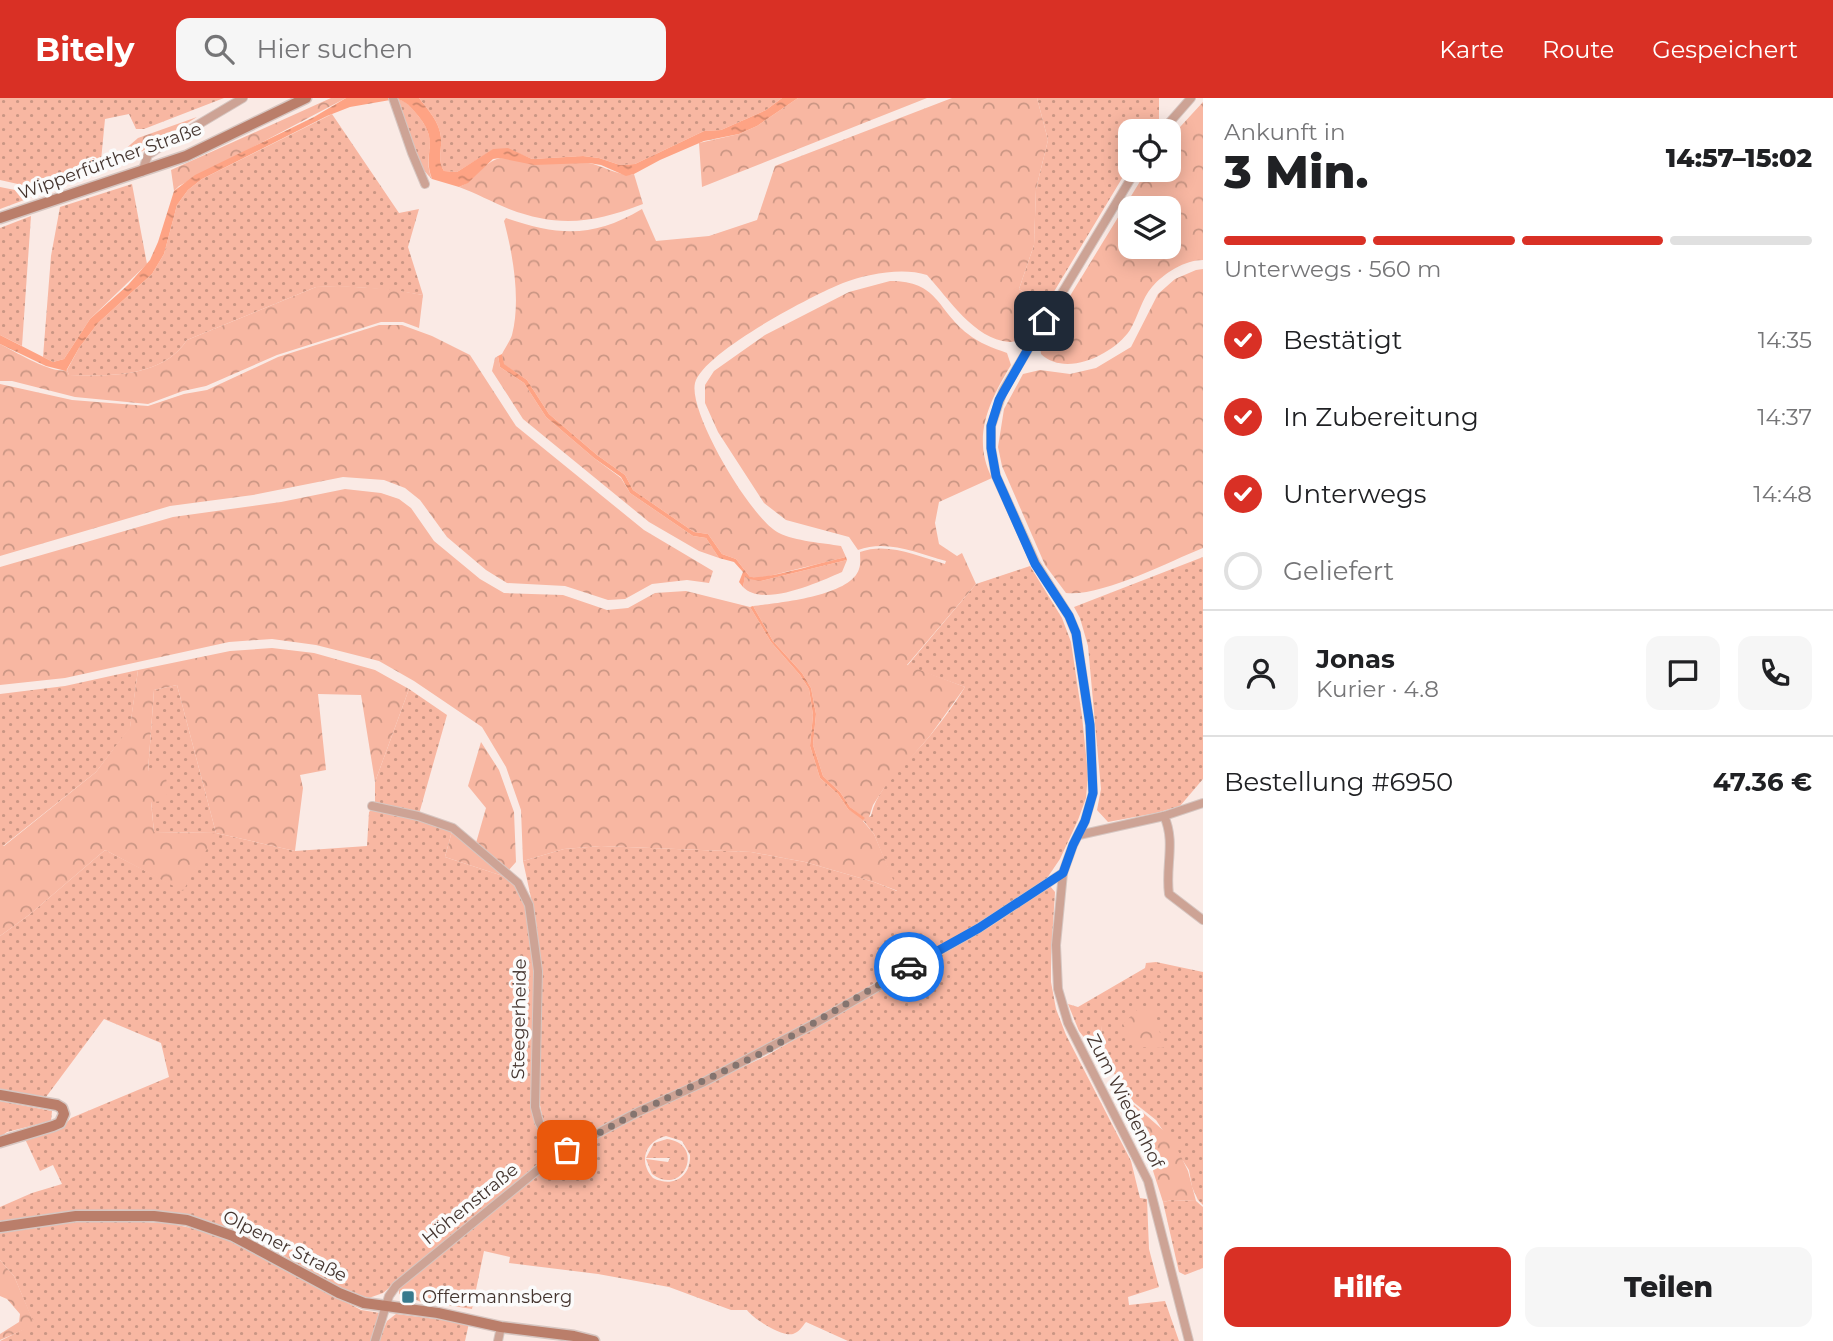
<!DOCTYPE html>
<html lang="de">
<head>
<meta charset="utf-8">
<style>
	body { margin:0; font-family:Montserrat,sans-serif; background:#f6f6f6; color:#202124; height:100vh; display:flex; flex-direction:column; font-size:26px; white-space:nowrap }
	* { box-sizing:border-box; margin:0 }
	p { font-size:23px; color:#757577 }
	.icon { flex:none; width:38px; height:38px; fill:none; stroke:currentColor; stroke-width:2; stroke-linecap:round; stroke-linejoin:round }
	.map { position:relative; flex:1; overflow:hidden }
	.drawer { display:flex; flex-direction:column; background:#fff; width:630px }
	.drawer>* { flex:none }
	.controls { position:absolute; left:1118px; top:21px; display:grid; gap:14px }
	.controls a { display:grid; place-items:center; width:63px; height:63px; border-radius:14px; background:#fff; box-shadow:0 4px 18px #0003; font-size:35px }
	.pin { position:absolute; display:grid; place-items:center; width:60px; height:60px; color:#fff; margin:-30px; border-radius:14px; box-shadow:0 4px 10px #0006 }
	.courier { position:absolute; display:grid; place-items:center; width:70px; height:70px; margin:-35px; border:5px solid #1a73e8; border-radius:50%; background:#fff; color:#222; box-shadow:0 2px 9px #0007 }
	.summary em { font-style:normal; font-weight:800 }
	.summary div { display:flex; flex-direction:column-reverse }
	.summary { display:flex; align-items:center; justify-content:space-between; height:119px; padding:0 21px }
	h1 { font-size:46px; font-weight:800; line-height:52px }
	.bar { display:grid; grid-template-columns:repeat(4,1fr); gap:10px 7px; align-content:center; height:84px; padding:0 21px }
	.bar i { height:9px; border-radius:5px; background:#e0e0e0 }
	.bar .on { background:#d93025 }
	.bar p { grid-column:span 4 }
	.line { display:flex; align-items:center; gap:18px; padding:0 21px; border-top:2px solid #e0e0e0 }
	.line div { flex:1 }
	.round { display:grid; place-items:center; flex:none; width:74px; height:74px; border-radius:14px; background:#f6f6f6 }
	ol { padding:0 21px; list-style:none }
	li { display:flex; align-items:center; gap:21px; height:77px }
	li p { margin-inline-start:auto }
	li .icon { padding:7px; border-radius:50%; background:#d93025; color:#fff; stroke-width:4 }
	li:last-child { color:#757577 }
	li i { width:38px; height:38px; border:4px solid #e0e0e0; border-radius:50% }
	.primary-button { display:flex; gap:14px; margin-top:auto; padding:14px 21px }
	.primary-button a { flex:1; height:80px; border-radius:14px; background:#d93025; color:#fff; font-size:28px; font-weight:800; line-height:80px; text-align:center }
	.primary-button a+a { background:#f6f6f6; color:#202124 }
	header { display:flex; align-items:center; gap:42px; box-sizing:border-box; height:98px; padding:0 35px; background:#d93025; color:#fff }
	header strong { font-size:33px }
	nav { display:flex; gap:38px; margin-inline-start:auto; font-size:24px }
	.search { width:490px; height:63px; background:#f6f6f6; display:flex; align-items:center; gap:18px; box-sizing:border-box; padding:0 24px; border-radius:14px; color:#757577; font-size:26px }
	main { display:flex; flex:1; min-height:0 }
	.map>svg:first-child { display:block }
</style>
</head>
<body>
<header>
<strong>Bitely</strong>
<div class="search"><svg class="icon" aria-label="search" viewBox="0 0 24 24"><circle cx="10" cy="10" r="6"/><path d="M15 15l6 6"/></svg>Hier suchen</div>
<nav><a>Karte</a><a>Route</a><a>Gespeichert</a></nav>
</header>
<main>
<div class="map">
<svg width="1203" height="1243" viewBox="0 0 1203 1243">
	<defs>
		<pattern id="green-dots" width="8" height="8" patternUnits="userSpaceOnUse" patternTransform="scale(1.75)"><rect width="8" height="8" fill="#f8b7a2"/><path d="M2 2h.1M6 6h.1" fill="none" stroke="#ca9684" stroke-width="1.8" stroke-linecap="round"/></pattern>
		<pattern id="forest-crowns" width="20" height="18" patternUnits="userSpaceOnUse" patternTransform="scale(1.75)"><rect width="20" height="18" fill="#f8b7a2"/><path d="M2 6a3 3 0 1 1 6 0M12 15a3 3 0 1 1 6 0" fill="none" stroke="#ca9684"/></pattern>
		<pattern id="water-ripples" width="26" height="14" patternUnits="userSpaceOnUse" patternTransform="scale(1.75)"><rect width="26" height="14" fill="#fea384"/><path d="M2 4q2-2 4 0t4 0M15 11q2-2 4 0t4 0" fill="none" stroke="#cf866c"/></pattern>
	</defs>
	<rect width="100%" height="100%" fill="#faeae5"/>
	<g fill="url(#green-dots)" fill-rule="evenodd">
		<polygon points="0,0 224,0 144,31 136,31 129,16 105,21 100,73 49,93 0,82"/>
		<path d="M419,0H782L766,12L721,32L704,33L635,66L620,67L599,60L583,58L532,61L508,51H494L457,74L444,73C437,62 442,52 441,40C440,24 428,12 419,0Z"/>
		<polygon points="1037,0 1159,0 1159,25 1153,33 1130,33 1130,67 1046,207 1019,191 1034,147 1036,91 1048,42"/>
		<path d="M398,1C406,3 410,8 415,14C443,46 421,52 432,81C411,62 406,27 398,1Z"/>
		<path d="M332,16L399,115L419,111L408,149L423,197C387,191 352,187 316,189L187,242C162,280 109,278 69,277L67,272L79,250L98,225L152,176L164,156L177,107L188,92L202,81Z"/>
		<polygon points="132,86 147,166 90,221 64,261 53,264 43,259 51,158 60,109"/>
		<polygon points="0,89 30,95 35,98 0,111"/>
		<polygon points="31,118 22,248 0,237 0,130"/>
		<polygon points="1203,459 1203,681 1180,708 1156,715 1108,724 1097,712 1101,691 1088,548 1080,520 1074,509"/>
		<path d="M1030,468L1062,520L1071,544L1082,618L1088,676L1086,700L1078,722L1060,761L1045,783L974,829L764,950L563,1050L556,1049L543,1022L539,1002L541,872L536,823L523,763L564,751L601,748L751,754L805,764L874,784L897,793L874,736L863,722L871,718C878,686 909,663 929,639C942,623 954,607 965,589L907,568L976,486Z"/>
		<polygon points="138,572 130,630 96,674 3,748 0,748 0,596 65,588"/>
		<path d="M177,587L216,735L295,753L367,748L369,714L372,711C399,717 426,722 452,733L445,759L503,778L520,792L526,803L535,872L532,990L550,1053L549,1057L383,1195L366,1201L349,1195C306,1172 263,1142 216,1127C146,1102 72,1113 0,1124V1109L32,1095L62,1086L53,1067L40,1073L25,1041L62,1030L71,1020L169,979L161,945L104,921L46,999L0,992V838L29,817L105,752L183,792L215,735L154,734L151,703H167L148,674L154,592Z"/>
		<polygon points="409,591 447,617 419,716 375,706 375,684"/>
		<path d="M1050,788L1055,794L1051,857V884L1056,911L1066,937L1131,1063L1140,1100L1147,1101L1149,1151L1159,1189L1128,1199L1129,1207L1165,1203L1179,1243H848L806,1224C802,1229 799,1234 793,1236C783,1239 753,1221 747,1212H731L669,1189L598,1176L509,1165L510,1159L484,1153L472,1211L427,1204V1206L399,1196V1189L540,1073L563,1059L566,1062L569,1058V1071L575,1072L577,1062L571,1054L576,1051L629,1022L766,958L991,828ZM666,1038L682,1043L690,1057C691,1079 673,1090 653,1080C638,1064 645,1043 666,1038Z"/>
		<polygon points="1156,864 1203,874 1203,1107 1198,1102 1192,1089 1189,1072 1156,1022 1132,1003 1107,965 1101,953 1102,927 1100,953 1114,978 1079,933 1068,906 1078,909 1145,870 1146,865"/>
		<polygon points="0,1003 52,1013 51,1023 7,1034 0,1039"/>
		<path d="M667,1041C706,1046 684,1100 652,1076L646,1061L668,1064L670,1060H646L654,1045Z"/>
		<polygon points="1172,1102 1196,1103 1203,1109 1203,1170 1185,1177 1179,1174 1163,1104"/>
		<polygon points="115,1123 167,1125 206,1133 227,1141 361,1212 380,1215 371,1243 0,1243 34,1226 14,1178 0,1162 0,1135 70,1124"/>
		<polygon points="396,1216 469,1225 465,1243 379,1243 387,1223"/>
	</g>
	<g fill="url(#forest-crowns)" fill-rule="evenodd">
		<polygon points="331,0 346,0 179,88 174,93 171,72"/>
		<polygon points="798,0 927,0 702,89 699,45 739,36 757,28"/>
		<path d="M952,0H1037L1048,42L1036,91L1034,147L1019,191L1046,207L1026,241C1021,242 1014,244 1009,244C974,241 949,201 927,177C902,169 867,176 843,185C813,197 703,254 695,285C688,315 752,422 779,435C795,443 823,445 841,448L846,459L761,480L750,479L736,461L722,456L708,436L694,434L633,392L625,377L597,357L549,316L527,282L503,266L502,256C505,250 510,243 512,237C521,202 513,157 504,123L506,120C559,138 593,140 642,111L656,143L709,138L757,122L775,68Z"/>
		<path d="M1203,4V162C1185,162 1164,175 1152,189C1142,200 1138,219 1130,232C1114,256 1066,280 1041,256L1040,247L1147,72H1169V41ZM1130,110H1169V149H1130Z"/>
		<polygon points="197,19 128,62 100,73 138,40"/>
		<path d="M500,60L589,65C604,68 619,79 634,76L643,106C594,125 559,130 509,111C492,104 476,95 459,89C475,83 483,64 500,60Z"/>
		<path d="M1203,171V450C1168,464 1101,499 1066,495L1045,467L1002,368L998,349L1004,311L1023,276L1040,272L1070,276L1096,270L1131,249L1158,196L1175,181L1196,172Z"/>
		<path d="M890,183C939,183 936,211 968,236C979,245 993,250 1007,255L1011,267C990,302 971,339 992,380L939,404L935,425L939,446L957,458L962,455L976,486L907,567L965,589L929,639L884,690L873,707L868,722L863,723L874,736L898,793L874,784L805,764L751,754L601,748L564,751L523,763L521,712L506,669L482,629L414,583L379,563L316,547L272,541L229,544L65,580L0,587V469L173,419L281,404L345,391L381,395L399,401L411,410L434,443L480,481L504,495L563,497L607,512L628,510L655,495L686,493L750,509L771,544L800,577L809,591L813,617L810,648L820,680L838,696L848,711L864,720L850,709L840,694L823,678L813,647L816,616L811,590L802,575L773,543L753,508C778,505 851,498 859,471C861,466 860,459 860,454C888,444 917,458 945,466L946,463C917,455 887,441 858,452L849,439L786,422L764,405L718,334L705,305V287L714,273L765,237L849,194Z"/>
		<path d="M338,188L389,191L423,197L419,230L403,224H381L277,257L206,288L183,293L148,306L75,299L12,283H0V246C16,254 51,276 67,272L69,277C109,278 162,280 187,242L316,189Z"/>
		<polygon points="379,227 402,227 432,238 470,257 516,328 644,432 713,473 709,485 687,482 652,486 625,501 608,502 565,488 507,485 486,472 447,439 420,402 405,390 384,382 343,379 253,397 170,408 0,458 0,286 72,302 148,308 184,296 207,292 278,259"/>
		<polygon points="498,258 500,269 524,285 546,319 594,360 621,380 630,395 693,438 706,440 719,460 699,453 649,424 523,321 492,273 495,260"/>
		<path d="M847,462L842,474C819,484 763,510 743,489L745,477L761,483Z"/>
		<path d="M272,550L314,555L375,572L409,591L375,684L361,597L318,596L326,672L300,677L303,690L295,753L216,735L183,793L105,752L29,817L0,838V748H4L96,674L130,629L138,572L230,553ZM177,587L216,735H215L154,734L151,704L167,703L166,673H148L154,592Z"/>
		<polygon points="481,644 499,672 514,714 516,764 508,773 476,745 486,710 468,688"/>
		<polygon points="452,733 503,778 445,759"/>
		<polygon points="1153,909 1164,950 1134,949 1123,926 1138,911"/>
		<polygon points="1131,1004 1172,1040 1188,1073 1196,1103 1172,1102 1163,1104"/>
		<polygon points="0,1162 14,1178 35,1227 0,1242 0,1236 19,1224 20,1216 7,1201 0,1198"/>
	</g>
	<g fill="url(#water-ripples)">
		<path d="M346,0H419C428,12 440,24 441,40C442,52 437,62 444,73L457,74L493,51L508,50L532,61L583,58L599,60L620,67L635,66L704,33L721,32L766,12L782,0H798L757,28L739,36L704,43L660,62L634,76L626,78L601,67L589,65L534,67L500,60L493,61L468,85L459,89L432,81C421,52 443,45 414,13C409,7 404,2 396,1L350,9L327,18L202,81L188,92L177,107L164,156L152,176L98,225L79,250L66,273L46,268L0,246V237L53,264L64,261L90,221L128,187L150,162L158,144L174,93L195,77L314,19Z"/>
		<path d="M502,256L504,266L527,282L549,316L597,357L625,377L633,392L694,434L708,436L722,456L736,461L750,479C771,481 822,464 846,459L847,462L761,483L749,481L745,478L743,489L739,484L743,474L734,464L719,460L706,440L693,438L630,395L621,379L594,360L546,319L524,285L500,269L498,258Z"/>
		<polygon points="753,508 773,543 802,575 811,590 816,616 813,647 823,678 840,694 850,709 865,720 863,722 848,711 838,696 820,680 810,648 813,617 809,591 800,577 771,544 750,509"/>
	</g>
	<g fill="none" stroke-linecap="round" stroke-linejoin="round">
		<defs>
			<g id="street">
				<polyline points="393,0 412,55 425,86"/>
				<polyline points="1162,33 1191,0"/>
				<polyline points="1136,72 1003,293 991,328 991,350 996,378 1036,466 1069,518 1076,535 1090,627 1093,695 1085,723 1073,747 1063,775 1056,847 1058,891 1068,925 1148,1083 1189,1243"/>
				<polyline points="142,74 148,57 157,51 243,0"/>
				<polyline points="372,708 418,718 453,730 518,785 529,807 538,873 535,1009 539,1024 556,1057"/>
				<path d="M1164,718C1176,744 1165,769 1169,796L1203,822"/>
				<polyline points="1079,737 1164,718 1203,705"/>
				<polyline points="375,1243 389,1198 396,1188 556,1057 638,1014 704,984 812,927 979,830 1063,775"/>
				<polyline points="498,1243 501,1229"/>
			</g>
			<g id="secondary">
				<polyline points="0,120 186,58 306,0"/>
				<polyline points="0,997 57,1007 62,1010 64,1016 60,1025 53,1028 0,1044"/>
				<polyline points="0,1129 76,1118 154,1118 187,1122 233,1138 339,1195 364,1205 438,1215 501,1229 574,1238 594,1243"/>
			</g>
		</defs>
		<use href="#street" stroke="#d6c6c1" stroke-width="10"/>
		<use href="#secondary" stroke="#d6c6c1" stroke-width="13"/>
		<use href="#street" stroke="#cda395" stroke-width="8"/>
		<use href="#secondary" stroke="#ba7e6a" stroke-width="10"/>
	</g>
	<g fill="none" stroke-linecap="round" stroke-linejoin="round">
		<polyline stroke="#84746f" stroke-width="7" stroke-dasharray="0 12.6" points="567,1052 638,1014 766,953 909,869"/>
		<polyline stroke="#1a73e8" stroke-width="9" points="909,869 979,830 1063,775 1073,747 1085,723 1093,695 1090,627 1076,535 1069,518 1035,466 996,378 991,350 991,328 999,302 1044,223"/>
	</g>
	<rect fill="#397a8d" stroke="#fbfbfb" stroke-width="2.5" x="401" y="1192" width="14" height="14" rx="3.5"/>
	<g text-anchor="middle" stroke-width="7" stroke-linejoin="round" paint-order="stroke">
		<g font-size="18" fill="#44352f" stroke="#fbfbfb">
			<text transform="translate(110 63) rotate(-20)" y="6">Wipperfürther Straße</text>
			<text transform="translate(519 921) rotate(-89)" y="6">Steegerheide</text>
			<text transform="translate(1125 1003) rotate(63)" y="6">Zum Wiedenhof</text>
			<text transform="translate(470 1106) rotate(-39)" y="6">Höhenstraße</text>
			<text transform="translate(285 1148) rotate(27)" y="6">Olpener Straße</text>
		</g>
		<g font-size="18" fill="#44352f" stroke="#fbfbfb" text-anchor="start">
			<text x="422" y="1205">Offermannsberg</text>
		</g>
	</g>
</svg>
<div class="controls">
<a><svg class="icon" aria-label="locate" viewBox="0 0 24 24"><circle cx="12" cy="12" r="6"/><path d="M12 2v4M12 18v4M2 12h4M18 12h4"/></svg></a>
<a><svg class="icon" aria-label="layers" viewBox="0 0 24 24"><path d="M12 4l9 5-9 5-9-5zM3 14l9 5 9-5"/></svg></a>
</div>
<div class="pin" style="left:567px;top:1052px;background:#ea580c"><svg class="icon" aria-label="bag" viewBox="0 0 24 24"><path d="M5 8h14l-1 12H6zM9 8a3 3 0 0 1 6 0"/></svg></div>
<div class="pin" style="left:1044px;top:223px;background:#1f2937"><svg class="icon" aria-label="home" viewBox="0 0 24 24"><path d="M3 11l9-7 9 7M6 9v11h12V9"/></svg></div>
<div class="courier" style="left:909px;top:869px"><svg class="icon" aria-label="car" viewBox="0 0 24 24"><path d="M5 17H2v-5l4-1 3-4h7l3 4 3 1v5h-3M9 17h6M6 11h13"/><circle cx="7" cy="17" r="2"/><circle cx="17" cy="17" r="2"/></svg></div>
</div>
<section class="drawer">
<div class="summary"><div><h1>3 Min.</h1><p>Ankunft in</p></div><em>14:57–15:02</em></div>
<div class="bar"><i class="on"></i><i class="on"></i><i class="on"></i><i></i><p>Unterwegs · 560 m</p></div>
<ol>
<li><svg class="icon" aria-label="check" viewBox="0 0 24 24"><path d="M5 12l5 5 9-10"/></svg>Bestätigt<p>14:35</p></li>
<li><svg class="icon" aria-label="check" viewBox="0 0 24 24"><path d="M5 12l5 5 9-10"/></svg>In Zubereitung<p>14:37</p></li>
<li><svg class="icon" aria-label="check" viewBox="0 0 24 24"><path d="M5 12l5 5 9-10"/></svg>Unterwegs<p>14:48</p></li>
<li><i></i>Geliefert</li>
</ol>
<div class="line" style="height:126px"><a class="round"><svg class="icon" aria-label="person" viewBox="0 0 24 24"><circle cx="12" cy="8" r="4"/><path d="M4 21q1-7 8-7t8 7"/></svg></a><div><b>Jonas</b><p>Kurier · 4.8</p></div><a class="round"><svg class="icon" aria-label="chat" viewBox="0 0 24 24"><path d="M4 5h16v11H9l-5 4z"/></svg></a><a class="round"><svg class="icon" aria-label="phone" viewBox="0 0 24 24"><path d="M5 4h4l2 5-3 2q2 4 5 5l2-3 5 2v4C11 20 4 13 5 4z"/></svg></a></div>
<div class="line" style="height:91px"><div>Bestellung #6950</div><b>47.36 €</b></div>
<div class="primary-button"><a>Hilfe</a><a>Teilen</a></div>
</section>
</main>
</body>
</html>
